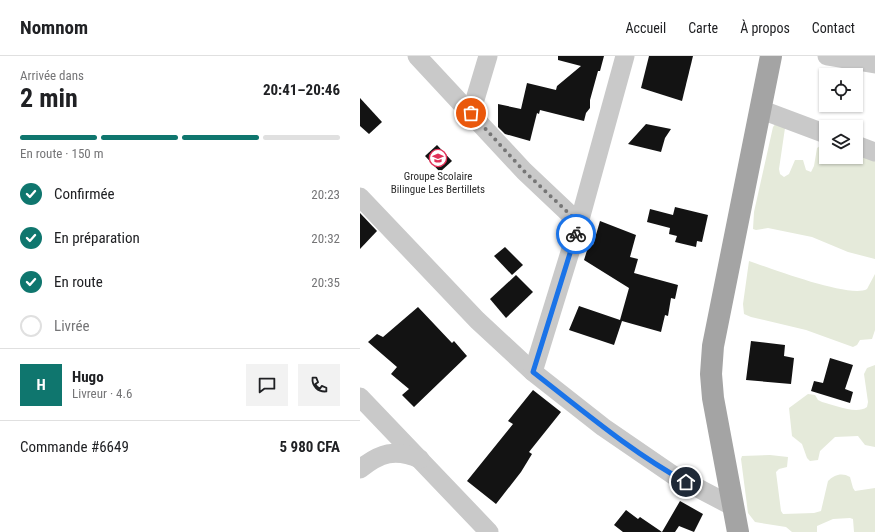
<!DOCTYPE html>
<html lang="fr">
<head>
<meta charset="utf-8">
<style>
	body { margin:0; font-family:"Roboto Condensed",sans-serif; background:#f2f2f2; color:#202124; height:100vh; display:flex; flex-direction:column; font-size:15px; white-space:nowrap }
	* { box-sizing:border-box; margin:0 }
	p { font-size:13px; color:#757577 }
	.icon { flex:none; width:22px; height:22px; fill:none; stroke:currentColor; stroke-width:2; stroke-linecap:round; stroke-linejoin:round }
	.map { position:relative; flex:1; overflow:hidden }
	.drawer { display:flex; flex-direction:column; background:#fff; width:360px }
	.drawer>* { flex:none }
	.buttons { position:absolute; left:459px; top:12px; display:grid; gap:8px }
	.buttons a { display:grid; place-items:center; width:44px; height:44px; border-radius:0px; background:#fff; box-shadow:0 1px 3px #0004; font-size:20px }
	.pin { position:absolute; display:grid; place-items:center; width:34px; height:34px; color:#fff; margin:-17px; border:2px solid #fff; border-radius:50%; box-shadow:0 1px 4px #0007 }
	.courier { position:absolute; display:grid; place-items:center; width:40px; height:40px; margin:-20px; border:3px solid #1a73e8; border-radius:50%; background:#fff; color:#222; box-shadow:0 1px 5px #0007 }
	.summary em { font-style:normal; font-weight:700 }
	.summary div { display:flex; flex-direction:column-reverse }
	.summary { display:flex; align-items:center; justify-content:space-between; height:68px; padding:0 20px }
	h1 { font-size:26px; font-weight:700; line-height:30px }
	.bar { display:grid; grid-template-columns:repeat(4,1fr); gap:6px 4px; align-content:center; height:48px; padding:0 20px }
	.bar i { height:5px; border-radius:3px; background:#e0e0e0 }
	.bar .current { background:#0f766e }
	.bar p { grid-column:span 4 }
	.line { display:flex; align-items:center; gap:10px; padding:0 20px; border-top:1px solid #e0e0e0 }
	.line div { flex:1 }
	.round { display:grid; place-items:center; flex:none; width:42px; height:42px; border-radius:0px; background:#f2f2f2 }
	ol { padding:0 20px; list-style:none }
	li { display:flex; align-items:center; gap:12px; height:44px }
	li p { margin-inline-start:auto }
	li .icon { padding:4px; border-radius:50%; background:#0f766e; color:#fff; stroke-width:4 }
	li:last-child { color:#757577 }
	li i { width:22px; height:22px; border:2px solid #e0e0e0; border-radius:50% }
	header { display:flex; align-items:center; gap:24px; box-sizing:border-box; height:56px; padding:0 20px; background:#fff; border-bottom:1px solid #e0e0e0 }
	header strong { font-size:19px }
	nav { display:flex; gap:22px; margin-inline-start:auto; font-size:14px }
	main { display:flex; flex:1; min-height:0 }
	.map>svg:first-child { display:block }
</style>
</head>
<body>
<header>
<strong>Nomnom</strong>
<nav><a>Accueil</a><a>Carte</a><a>À propos</a><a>Contact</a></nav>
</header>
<main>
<section class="drawer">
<div class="summary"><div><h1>2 min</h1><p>Arrivée dans</p></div><em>20:41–20:46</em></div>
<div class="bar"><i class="current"></i><i class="current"></i><i class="current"></i><i></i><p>En route · 150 m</p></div>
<ol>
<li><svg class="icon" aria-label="check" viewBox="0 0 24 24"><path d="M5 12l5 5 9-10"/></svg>Confirmée<p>20:23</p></li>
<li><svg class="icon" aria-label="check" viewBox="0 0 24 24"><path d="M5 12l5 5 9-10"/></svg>En préparation<p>20:32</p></li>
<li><svg class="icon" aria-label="check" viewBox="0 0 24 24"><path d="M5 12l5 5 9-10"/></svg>En route<p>20:35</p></li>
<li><i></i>Livrée</li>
</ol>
<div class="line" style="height:72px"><b class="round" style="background:#0f766e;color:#fff">H</b><div><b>Hugo</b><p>Livreur · 4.6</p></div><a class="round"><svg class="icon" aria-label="chat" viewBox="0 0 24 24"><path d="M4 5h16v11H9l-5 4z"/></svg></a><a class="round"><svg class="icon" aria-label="phone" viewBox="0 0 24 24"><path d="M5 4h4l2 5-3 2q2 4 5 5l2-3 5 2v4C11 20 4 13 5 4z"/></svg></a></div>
<div class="line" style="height:52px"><div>Commande #6649</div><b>5 980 CFA</b></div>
</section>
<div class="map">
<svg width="515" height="476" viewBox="0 0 515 476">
	<rect width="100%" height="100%" fill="#fff"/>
	<g fill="#e5eada">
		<polygon points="416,67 425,72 419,113 420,118 424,121 429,118 435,104 443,104 446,114 451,116 454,110 457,92 463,88 466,89 466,101 496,101 496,97 515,104 515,203 488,196 452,181 408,172 396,174 393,173 394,156 413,71"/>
		<path d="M389,205C410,212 491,243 507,233L515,218V274L512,283L500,284L497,289L493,291L446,274L391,261L384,258L383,248Z"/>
		<path d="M515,309V391L505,389L498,380L475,381L460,395L458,404L450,405L447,402L442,388L432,380L429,352L448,338L455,339L458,344L462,346C475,349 496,359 507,351L508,346L504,318L507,312Z"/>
		<path d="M410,399L428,401L427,411L419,413L416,416L421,455L423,458L454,457L461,455L468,425C474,419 482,416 490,421L493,432L495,435L515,432V476H494L493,463L490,462L473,463L457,470V476H432L426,471L395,466L388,457L381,403L382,400Z"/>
	</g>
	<g fill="#131313">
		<polygon points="198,0 244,0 240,15 238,15 230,44 230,52 226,57 224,65 180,54 179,58 177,57 170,85 145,78 138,71 138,48 161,53 167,27 196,34 197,30 221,10 198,4"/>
		<polygon points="289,0 333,0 322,45 281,32"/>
		<polygon points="0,42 22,66 9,78 0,70"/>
		<polygon points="286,68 311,73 305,82 301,96 268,88"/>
		<polygon points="77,89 92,105 80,116 65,100"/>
		<polygon points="315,151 348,159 342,186 337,185 336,191 315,186 317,180 309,178 310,172 287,166 290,153 313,159"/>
		<polygon points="0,157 17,175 0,193"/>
		<polygon points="240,165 276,179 270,201 278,203 274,217 318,229 315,243 311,242 308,260 305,259 301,276 262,265 254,289 209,274 219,250 260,264 269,232 224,204 229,188 233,189"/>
		<polygon points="145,191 163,209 152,219 134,200"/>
		<polygon points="156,219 173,236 146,262 130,243"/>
		<polygon points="58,251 92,287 94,285 107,300 54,351 42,339 49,333 31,318 37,311 8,286 17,278 23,281"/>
		<polygon points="391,285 425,289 424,300 434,302 431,328 386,324"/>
		<polygon points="470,302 493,309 485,333 493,336 490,347 451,335 454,325 463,327"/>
		<polygon points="173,334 201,356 169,396 172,398 161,416 136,448 107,425 153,368 148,365"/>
		<polygon points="320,445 343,458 334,476 319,470 315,476 302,476"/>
		<polygon points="266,454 278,463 280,461 302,476 263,476 254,469"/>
	</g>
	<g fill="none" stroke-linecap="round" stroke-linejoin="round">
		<g stroke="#c9c9c9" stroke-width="19">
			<polyline points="57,0 164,115 219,167"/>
			<polyline points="467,0 515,8"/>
			<polyline points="402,54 466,78"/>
			<polyline points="111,57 128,0"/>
			<polyline points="496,89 515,96"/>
			<polyline points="0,141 117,264 173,316 243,371 313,419 372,450"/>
			<polyline points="173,316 219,167 265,0"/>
			<polyline points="0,341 129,476"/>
			<path d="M0,413C20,397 35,392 60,403"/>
		</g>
		<polyline stroke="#a4a4a4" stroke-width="22" points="378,476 353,342 351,318 353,290 411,0"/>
	</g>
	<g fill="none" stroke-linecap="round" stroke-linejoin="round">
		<polyline stroke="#767676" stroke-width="4" stroke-dasharray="0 7.2" points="111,57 164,115 219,167 216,178"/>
		<path stroke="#1a73e8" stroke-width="5" d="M216,178L173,316C222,354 271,396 326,426"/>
	</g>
	<defs>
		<symbol id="school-ring" viewBox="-11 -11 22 22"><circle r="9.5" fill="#fff" stroke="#e13058" stroke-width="1.5"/><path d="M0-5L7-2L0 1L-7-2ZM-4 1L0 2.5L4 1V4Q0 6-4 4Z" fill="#e13058"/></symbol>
	</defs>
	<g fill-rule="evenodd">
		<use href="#school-ring" x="68" y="92" width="20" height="20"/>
	</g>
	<g text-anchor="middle" stroke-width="4" stroke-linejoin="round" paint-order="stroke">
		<g font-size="11" fill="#2c2c2c" stroke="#fff">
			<text x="78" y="124">Groupe Scolaire<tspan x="78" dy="13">Bilingue Les Bertillets</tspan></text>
		</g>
	</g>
</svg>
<div class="buttons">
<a><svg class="icon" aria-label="locate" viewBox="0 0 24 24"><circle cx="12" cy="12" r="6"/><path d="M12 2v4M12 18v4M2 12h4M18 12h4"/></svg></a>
<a><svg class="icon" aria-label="layers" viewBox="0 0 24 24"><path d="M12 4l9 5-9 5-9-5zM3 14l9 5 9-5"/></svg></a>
</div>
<div class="pin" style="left:111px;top:57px;background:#ea580c"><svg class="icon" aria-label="bag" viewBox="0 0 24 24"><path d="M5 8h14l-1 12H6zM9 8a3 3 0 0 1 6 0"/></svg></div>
<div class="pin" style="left:326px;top:426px;background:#1f2937"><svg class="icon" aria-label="home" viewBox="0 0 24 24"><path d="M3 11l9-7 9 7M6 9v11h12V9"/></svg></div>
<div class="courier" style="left:216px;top:178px"><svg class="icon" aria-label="bike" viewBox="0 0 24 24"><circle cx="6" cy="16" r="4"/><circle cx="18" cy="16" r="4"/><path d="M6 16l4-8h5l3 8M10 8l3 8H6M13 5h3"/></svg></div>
</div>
</main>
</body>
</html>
